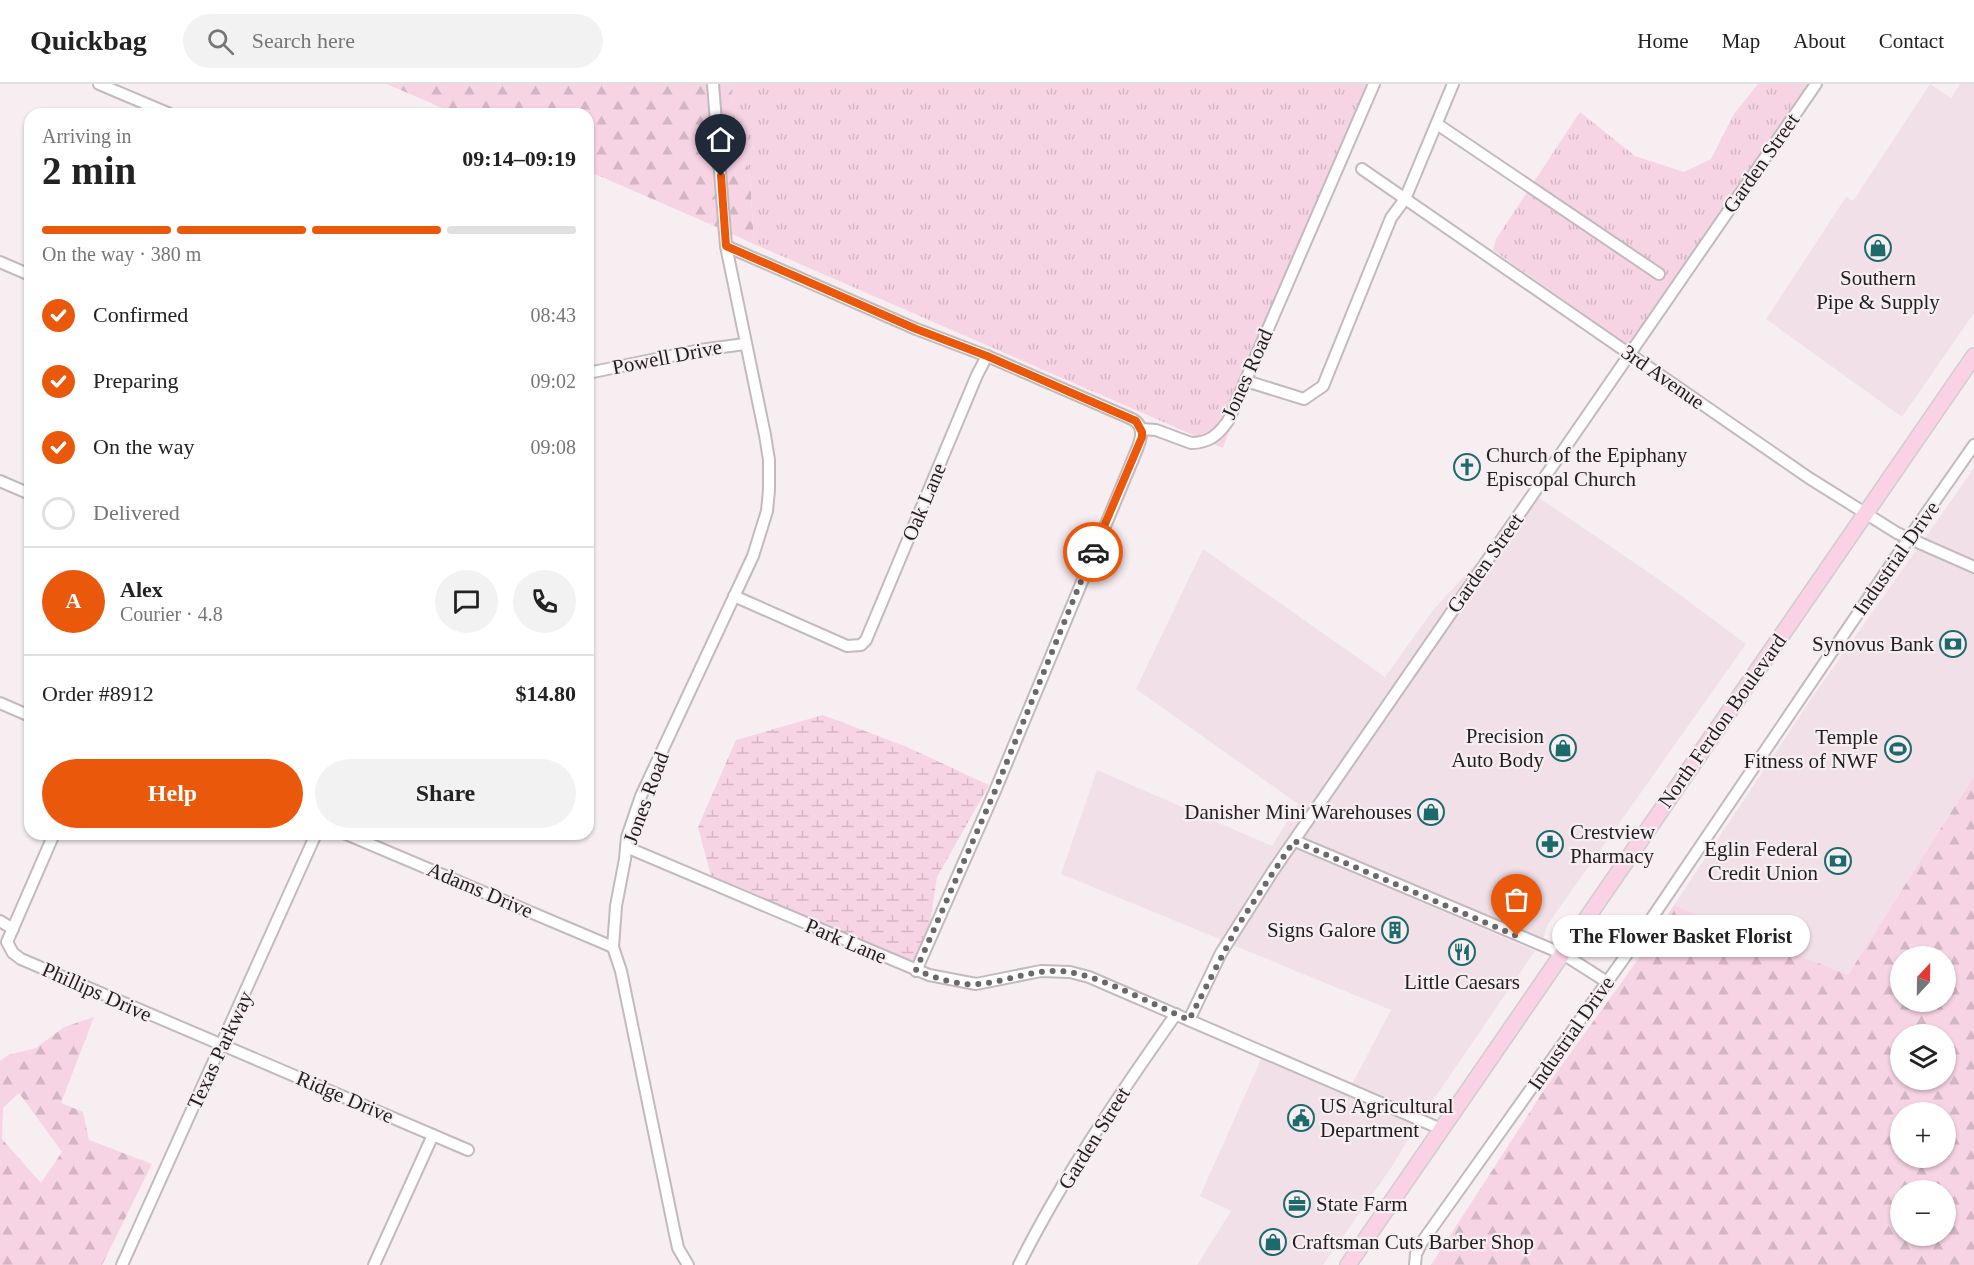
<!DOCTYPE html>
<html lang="en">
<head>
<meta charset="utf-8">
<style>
	body { margin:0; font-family:"Times New Roman",serif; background:#f2f2f2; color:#222; height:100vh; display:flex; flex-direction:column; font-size:22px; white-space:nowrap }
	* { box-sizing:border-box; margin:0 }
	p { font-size:20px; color:#767676 }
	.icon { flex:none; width:33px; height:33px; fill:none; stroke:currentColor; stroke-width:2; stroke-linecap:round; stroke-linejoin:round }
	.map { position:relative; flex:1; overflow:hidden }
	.side { position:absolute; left:24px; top:24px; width:570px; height:732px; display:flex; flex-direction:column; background:#fff; border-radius:18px; box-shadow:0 2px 4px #0004 }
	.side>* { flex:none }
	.needle { width:39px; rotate:22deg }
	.buttons { position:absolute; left:1890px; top:862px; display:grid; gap:12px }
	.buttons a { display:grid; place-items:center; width:66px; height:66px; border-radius:50%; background:#fff; box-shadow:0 2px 4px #0004; font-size:30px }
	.pin { position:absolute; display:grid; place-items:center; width:51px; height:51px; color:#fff; margin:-62px -26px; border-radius:50% 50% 50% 0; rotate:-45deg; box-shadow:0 0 6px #0007 }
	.pin .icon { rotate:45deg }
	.courier { position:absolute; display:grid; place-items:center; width:60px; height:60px; margin:-30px; border:4px solid #ea580c; border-radius:50%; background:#fff; color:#222; box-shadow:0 2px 8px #0007 }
	.bubble { position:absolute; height:42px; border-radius:21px; background:#fff; box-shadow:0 2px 4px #0004; font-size:20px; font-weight:700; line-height:42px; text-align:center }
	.summary em { font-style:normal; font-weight:700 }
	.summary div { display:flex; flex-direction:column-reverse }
	.summary { display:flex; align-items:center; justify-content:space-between; height:102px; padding:0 18px }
	h1 { font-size:39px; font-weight:700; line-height:45px }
	.bar { display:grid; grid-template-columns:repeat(4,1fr); gap:9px 6px; align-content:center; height:72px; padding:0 18px }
	.bar i { height:8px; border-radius:4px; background:#e0e0e0 }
	.bar .current { background:#ea580c }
	.bar p { grid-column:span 4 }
	.line { display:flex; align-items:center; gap:15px; padding:0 18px; border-top:2px solid #e0e0e0 }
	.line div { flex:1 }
	.round { display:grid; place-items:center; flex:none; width:63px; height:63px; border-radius:32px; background:#f2f2f2 }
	ol { padding:0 18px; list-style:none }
	li { display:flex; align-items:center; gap:18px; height:66px }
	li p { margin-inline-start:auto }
	li .icon { padding:6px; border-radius:50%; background:#ea580c; color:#fff; stroke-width:4 }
	li:last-child { color:#767676 }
	li i { width:33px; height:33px; border:3px solid #e0e0e0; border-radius:50% }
	.cta { display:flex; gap:12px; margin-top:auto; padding:12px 18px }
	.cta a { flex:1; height:69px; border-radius:36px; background:#ea580c; color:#fff; font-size:24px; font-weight:700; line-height:69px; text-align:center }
	.cta a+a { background:#f2f2f2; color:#222 }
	header { display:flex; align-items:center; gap:36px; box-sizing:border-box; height:84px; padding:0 30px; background:#fff; border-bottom:2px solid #e0e0e0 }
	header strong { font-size:28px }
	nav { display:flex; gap:33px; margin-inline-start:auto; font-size:21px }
	.search { width:420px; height:54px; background:#f2f2f2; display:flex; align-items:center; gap:15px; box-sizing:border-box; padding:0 21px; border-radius:33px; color:#767676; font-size:22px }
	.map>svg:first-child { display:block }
</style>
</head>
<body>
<header>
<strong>Quickbag</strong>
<div class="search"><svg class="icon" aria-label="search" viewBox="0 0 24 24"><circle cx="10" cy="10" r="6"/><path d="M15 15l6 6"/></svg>Search here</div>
<nav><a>Home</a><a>Map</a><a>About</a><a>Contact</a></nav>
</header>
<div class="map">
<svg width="1974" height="1181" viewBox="0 0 1974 1181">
	<defs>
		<pattern id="grass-tufts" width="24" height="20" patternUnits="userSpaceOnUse" patternTransform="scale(1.5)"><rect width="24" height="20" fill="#f7d4e4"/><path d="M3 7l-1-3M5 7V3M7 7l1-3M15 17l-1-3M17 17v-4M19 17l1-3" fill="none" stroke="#d3b6c3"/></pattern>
		<pattern id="forest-firs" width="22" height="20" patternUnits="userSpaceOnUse" patternTransform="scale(1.5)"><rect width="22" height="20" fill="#f7d4e4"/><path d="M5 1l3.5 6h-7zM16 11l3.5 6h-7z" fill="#d3b6c3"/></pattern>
		<pattern id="wetland-marsh" width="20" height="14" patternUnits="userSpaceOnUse" patternTransform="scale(1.5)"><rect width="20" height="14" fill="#f7d4e4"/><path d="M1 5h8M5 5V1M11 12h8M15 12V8" fill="none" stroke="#d3b6c3"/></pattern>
	</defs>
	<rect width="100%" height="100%" fill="#f7eef2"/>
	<g fill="#f1e0e8">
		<polygon points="1930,0 1951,14 1960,0 1974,0 1974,229 1902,333 1766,235 1846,113 1853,117"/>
		<polygon points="1974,384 1974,476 1925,454"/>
		<polygon points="1538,413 1664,499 1746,560 1548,840 1543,855 1304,754"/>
		<polygon points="1203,465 1385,593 1433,526 1480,475 1268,783 1222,856 1061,790 1097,686 1272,762 1298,720 1136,605"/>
		<polygon points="1917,465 1974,491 1974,692 1848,891 1674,821 1813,612"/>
		<polygon points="1296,765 1535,867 1423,1031 1352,1000 1391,926 1233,861"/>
		<polygon points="1261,975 1416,1042 1393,1081 1323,1181 1197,1181 1231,1127 1200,1112"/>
	</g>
	<g fill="url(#grass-tufts)">
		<polygon points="729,0 1374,0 1243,308 1223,364 754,160 750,92"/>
		<polygon points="1758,0 1808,0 1628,261 1493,166 1496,155 1580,28 1635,72 1684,88 1711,75 1734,30"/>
	</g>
	<g fill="url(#forest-firs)" fill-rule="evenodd">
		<polygon points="387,0 707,0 719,144 588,87 588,30 456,30"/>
		<polygon points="719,0 729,0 750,92 754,160 732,150"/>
		<path d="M1974,692V1181H1431L1546,1003L1644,867L1674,821L1848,891ZM1900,873H1946V918H1900ZM1900,951H1946V996H1900ZM1900,1029H1946V1074H1900ZM1900,1107H1946V1152H1900Z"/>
		<path d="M94,933L61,1019L83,1028L89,1056L152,1080L102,1181H0V977L8,971L36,964L64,943ZM19,1009L62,1068L41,1099L2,1055L3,1024Z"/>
	</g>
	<polygon fill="url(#wetland-marsh)" points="823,631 907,663 989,701 937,793 930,839 914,877 853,854 711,792 698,743 736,656"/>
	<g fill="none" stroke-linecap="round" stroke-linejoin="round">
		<defs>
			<g id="minor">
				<polyline points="99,0 170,30"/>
				<polyline points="1437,40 1659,190"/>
				<polyline points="1362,85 1809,394 1897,449 1974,483"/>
				<path d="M726,162L916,245L987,272L1132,335C1149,344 1138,362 1133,375L995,707L916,887"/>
				<polyline points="0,178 30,191"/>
				<polyline points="588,289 700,266 745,260"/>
				<polyline points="1246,297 1304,315 1323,302 1391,134 1405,115 1453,0"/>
				<path d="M1141,345L1156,346L1191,359C1209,359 1218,351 1228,337L1374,0"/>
				<polyline points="0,397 30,410"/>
				<polyline points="734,512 847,562 861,561 866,556 977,291 987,272"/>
				<polyline points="0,619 30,632"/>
				<polyline points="54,750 7,858 13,869 21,875 468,1066"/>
				<polyline points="346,750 613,863"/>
				<polyline points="1295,757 1563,870 1607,898"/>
				<polyline points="626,763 929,891 976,900 1041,887 1070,888 1089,893 1441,1045"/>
				<polyline points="0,837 13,845"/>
				<polyline points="1189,936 1221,869 1273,787 1816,0"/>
				<polyline points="122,1181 316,750"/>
				<polyline points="374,1181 433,1051"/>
				<polyline points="688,1181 678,1164 675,1150 621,887 613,863 616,822 625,775 627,753 641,712 753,472 767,427 769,406 769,376 765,351 726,162 713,0"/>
				<path d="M1019,1181C1063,1093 1119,1011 1176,930"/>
				<polyline points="1415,1181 1416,1170 1422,1158 1637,856 1909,454 1974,361"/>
			</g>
			<polyline id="primary" points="1348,1181 1974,272"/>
		</defs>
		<use href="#minor" stroke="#c3babe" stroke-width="14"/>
		<use href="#primary" stroke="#cecece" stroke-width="18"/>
		<use href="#minor" stroke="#fff" stroke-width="10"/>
		<use href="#primary" stroke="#fad1e5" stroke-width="15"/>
	</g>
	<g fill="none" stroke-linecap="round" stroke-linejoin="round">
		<path stroke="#6c6769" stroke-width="6" stroke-dasharray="0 10.8" d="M1093,468L995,707L916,886C935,894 959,902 979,900C1010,897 1038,883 1069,888C1105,894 1154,921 1189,936L1237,843L1294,757L1517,852"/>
		<polyline stroke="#ea580c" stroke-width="8" points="721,92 726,162 916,245 987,272 1136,337 1142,348 1142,353 1093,468"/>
	</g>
	<defs>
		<symbol id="shop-ring" viewBox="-11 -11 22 22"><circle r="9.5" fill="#f7eef2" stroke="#1d6a6c" stroke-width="1.5"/><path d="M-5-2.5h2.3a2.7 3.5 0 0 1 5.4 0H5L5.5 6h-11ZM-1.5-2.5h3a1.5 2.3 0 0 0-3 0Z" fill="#1d6a6c"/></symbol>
		<symbol id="church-ring" viewBox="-11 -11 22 22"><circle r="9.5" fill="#f7eef2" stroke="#1d6a6c" stroke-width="1.5"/><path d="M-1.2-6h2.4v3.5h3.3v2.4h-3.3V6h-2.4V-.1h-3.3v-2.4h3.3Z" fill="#1d6a6c"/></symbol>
		<symbol id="bank-ring" viewBox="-11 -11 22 22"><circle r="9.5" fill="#f7eef2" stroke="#1d6a6c" stroke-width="1.5"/><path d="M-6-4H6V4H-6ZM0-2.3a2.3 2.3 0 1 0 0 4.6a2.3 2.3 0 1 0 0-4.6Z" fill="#1d6a6c"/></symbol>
		<symbol id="stadium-ring" viewBox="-11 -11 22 22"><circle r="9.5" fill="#f7eef2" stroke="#1d6a6c" stroke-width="1.5"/><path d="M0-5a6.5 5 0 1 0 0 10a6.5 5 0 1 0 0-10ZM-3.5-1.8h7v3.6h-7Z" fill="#1d6a6c"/></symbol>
		<symbol id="pharmacy-ring" viewBox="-11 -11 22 22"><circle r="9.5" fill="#f7eef2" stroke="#1d6a6c" stroke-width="1.5"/><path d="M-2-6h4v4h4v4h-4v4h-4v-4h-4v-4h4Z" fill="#1d6a6c"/></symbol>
		<symbol id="building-ring" viewBox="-11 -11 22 22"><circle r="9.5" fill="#f7eef2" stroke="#1d6a6c" stroke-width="1.5"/><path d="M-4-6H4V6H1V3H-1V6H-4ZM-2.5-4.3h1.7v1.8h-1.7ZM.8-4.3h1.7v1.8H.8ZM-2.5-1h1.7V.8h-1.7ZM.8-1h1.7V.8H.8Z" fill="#1d6a6c"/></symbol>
		<symbol id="restaurant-ring" viewBox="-11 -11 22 22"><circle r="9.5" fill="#f7eef2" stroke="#1d6a6c" stroke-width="1.5"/><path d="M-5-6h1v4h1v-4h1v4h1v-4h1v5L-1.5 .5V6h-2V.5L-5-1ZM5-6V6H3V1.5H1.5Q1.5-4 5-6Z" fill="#1d6a6c"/></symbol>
		<symbol id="civic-ring" viewBox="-11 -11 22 22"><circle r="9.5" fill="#f7eef2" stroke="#1d6a6c" stroke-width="1.5"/><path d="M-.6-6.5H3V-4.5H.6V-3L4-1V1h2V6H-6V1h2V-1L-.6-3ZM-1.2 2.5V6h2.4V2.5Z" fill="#1d6a6c"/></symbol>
		<symbol id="office-ring" viewBox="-11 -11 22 22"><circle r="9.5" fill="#f7eef2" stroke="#1d6a6c" stroke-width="1.5"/><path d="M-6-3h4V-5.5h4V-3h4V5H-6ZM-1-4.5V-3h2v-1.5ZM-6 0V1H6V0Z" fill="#1d6a6c"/></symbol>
	</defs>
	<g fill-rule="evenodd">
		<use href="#shop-ring" x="1863" y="149" width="30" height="30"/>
		<use href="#church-ring" x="1452" y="368" width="30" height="30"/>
		<use href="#bank-ring" x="1938" y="545" width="30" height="30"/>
		<use href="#shop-ring" x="1548" y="649" width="30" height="30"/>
		<use href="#stadium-ring" x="1883" y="650" width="30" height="30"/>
		<use href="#shop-ring" x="1416" y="713" width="30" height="30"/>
		<use href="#pharmacy-ring" x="1535" y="745" width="30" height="30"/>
		<use href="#bank-ring" x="1823" y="762" width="30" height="30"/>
		<use href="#building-ring" x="1380" y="831" width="30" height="30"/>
		<use href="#restaurant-ring" x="1447" y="853" width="30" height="30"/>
		<use href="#civic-ring" x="1286" y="1019" width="30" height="30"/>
		<use href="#office-ring" x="1282" y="1105" width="30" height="30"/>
		<use href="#shop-ring" x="1258" y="1143" width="30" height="30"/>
	</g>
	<g text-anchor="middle" stroke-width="4.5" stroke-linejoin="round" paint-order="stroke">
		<g font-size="21" fill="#211e1f" stroke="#f7eef2">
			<text transform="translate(1761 79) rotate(-55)" y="7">Garden Street</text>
			<text transform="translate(667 273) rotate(-11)" y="7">Powell Drive</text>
			<text transform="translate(1247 290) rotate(-66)" y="7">Jones Road</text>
			<text transform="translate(1663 293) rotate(35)" y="7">3rd Avenue</text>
			<text transform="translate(924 418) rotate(-67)" y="7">Oak Lane</text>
			<text transform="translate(1896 474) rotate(-55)" y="7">Industrial Drive</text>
			<text transform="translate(1485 479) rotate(-55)" y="7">Garden Street</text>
			<text transform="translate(1722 637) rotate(-55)" y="7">North Ferdon Boulevard</text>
			<text transform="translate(646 714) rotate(-70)" y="7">Jones Road</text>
			<text transform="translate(480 806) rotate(23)" y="7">Adams Drive</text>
			<text transform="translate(846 857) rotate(23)" y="7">Park Lane</text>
			<text transform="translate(97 908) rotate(24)" y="7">Phillips Drive</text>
			<text transform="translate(1571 949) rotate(-55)" y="7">Industrial Drive</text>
			<text transform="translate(220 966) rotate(-65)" y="7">Texas Parkway</text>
			<text transform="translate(345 1013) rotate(23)" y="7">Ridge Drive</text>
			<text transform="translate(1094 1054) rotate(-58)" y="7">Garden Street</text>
		</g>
		<g font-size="21" fill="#211e1f" stroke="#f7eef2" text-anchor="end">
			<text x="1878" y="201" text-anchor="middle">Southern<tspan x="1878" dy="24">Pipe &amp; Supply</tspan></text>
			<text x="1486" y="378" text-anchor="start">Church of the Epiphany<tspan x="1486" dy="24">Episcopal Church</tspan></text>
			<text x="1934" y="567">Synovus Bank</text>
			<text x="1544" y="659">Precision<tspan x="1544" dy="24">Auto Body</tspan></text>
			<text x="1878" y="660">Temple<tspan x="1878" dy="24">Fitness of NWF</tspan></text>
			<text x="1412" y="735">Danisher Mini Warehouses</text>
			<text x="1570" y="755" text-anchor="start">Crestview<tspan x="1570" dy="24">Pharmacy</tspan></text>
			<text x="1818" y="772">Eglin Federal<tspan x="1818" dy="24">Credit Union</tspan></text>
			<text x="1376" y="853">Signs Galore</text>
			<text x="1462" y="905" text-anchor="middle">Little Caesars</text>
			<text x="1320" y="1029" text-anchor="start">US Agricultural<tspan x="1320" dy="24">Department</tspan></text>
			<text x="1316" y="1127" text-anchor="start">State Farm</text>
			<text x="1292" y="1165" text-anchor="start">Craftsman Cuts Barber Shop</text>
		</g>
	</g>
</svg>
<div class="buttons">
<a><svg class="needle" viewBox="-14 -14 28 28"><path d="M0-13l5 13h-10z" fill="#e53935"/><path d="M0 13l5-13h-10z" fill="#767676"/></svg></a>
<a><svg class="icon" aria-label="layers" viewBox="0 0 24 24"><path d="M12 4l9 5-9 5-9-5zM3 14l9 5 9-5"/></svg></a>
<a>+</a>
<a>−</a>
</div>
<div class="pin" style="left:1517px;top:852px;background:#ea580c"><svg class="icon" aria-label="bag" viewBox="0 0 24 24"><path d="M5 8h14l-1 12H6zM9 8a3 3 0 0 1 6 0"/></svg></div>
<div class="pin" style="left:721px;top:92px;background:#1f2937"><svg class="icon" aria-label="home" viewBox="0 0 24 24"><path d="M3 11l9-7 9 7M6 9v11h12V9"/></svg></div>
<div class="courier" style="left:1093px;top:468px"><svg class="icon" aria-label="car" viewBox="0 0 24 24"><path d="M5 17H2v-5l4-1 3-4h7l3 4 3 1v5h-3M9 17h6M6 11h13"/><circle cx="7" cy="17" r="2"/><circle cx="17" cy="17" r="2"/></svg></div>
<div class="bubble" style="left:1552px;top:831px;width:258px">The Flower Basket Florist</div>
<section class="side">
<div class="summary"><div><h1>2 min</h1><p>Arriving in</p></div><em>09:14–09:19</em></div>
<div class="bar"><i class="current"></i><i class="current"></i><i class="current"></i><i></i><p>On the way · 380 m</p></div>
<ol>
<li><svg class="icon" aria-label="check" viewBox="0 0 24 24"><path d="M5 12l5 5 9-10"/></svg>Confirmed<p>08:43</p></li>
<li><svg class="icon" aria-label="check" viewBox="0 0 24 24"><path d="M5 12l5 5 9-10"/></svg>Preparing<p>09:02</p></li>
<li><svg class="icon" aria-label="check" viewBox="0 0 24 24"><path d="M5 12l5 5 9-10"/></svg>On the way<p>09:08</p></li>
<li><i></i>Delivered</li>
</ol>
<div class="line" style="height:108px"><b class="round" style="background:#ea580c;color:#fff">A</b><div><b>Alex</b><p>Courier · 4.8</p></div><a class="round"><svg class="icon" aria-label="chat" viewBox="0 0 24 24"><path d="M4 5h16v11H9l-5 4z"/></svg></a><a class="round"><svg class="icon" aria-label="phone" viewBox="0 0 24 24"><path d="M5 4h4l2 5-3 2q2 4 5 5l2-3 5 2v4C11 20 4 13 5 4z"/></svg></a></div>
<div class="line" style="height:78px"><div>Order #8912</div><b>$14.80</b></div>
<div class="cta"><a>Help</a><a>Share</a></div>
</section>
</div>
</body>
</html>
